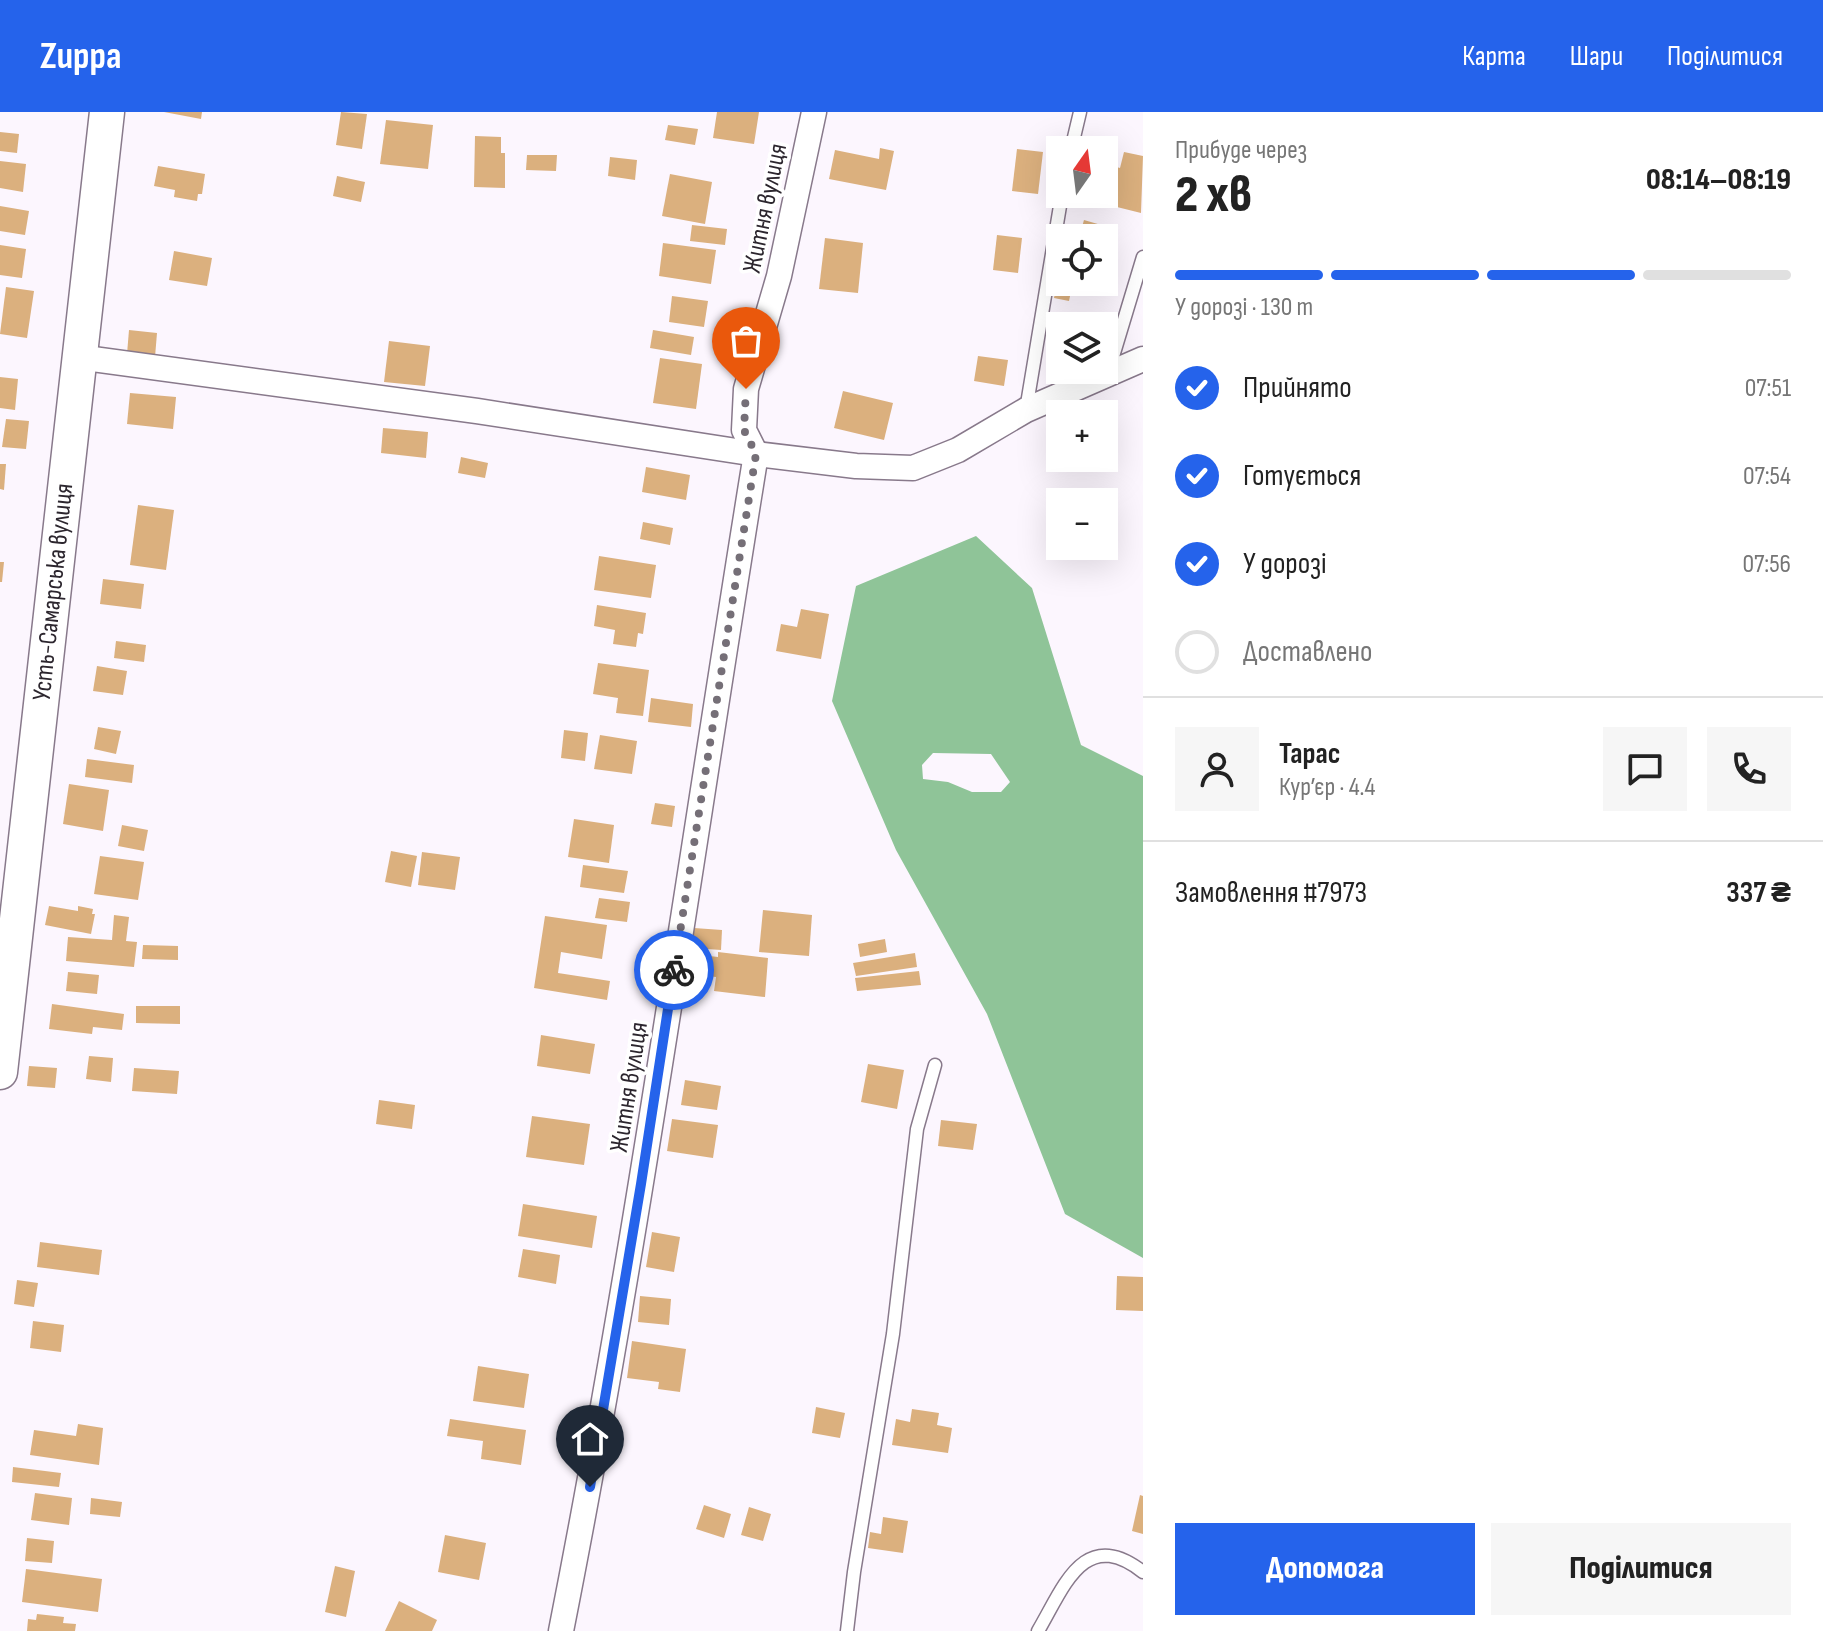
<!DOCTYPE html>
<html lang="uk">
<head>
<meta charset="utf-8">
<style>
	body { margin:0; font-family:"Sofia Sans Condensed",sans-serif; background:#f6f6f6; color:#222; height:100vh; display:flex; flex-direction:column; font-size:30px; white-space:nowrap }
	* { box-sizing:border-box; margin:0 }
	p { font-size:26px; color:#767676 }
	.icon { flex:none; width:44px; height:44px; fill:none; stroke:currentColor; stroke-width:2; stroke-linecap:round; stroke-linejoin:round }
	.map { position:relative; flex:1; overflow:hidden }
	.sheet { display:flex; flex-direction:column; background:#fff; width:680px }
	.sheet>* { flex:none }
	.needle { width:52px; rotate:14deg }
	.fabs { position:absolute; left:1046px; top:24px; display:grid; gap:16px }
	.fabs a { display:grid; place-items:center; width:72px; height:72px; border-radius:0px; background:#fff; box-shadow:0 8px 32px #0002; font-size:40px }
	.pin { position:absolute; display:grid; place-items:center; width:68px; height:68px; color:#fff; margin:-82px -34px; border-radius:50% 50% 50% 0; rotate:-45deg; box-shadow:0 0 8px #0007 }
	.pin .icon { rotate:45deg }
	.courier { position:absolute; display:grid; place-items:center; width:80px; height:80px; margin:-40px; border:6px solid #2563eb; border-radius:50%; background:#fff; color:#222; box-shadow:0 2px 10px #0007 }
	.head em { font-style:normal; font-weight:800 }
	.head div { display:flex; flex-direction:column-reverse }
	.head { display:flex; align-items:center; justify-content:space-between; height:136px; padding:0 32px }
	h1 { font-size:52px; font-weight:800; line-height:60px }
	.bar { display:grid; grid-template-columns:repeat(4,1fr); gap:12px 8px; align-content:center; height:96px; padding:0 32px }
	.bar i { height:10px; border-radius:6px; background:#e0e0e0 }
	.bar .current { background:#2563eb }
	.bar p { grid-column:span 4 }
	.line { display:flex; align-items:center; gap:20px; padding:0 32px; border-top:2px solid #e0e0e0 }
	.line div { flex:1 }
	.round { display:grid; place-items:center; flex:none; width:84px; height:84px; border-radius:0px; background:#f6f6f6 }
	ol { padding:0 32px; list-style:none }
	li { display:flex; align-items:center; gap:24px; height:88px }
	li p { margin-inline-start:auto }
	li .icon { padding:8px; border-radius:50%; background:#2563eb; color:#fff; stroke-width:4 }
	li:last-child { color:#767676 }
	li i { width:44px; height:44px; border:4px solid #e0e0e0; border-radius:50% }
	.primary-button { display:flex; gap:16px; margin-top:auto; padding:16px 32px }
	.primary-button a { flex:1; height:92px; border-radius:0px; background:#2563eb; color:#fff; font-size:32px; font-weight:800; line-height:92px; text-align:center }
	.primary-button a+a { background:#f6f6f6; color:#222 }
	header { display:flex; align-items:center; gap:48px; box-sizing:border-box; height:112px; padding:0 40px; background:#2563eb; color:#fff }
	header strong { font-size:38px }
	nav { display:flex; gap:44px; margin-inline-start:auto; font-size:28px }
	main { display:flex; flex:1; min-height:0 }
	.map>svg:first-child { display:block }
</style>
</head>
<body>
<header>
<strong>Zuppa</strong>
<nav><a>Карта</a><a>Шари</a><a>Поділитися</a></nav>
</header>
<main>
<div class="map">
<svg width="1143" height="1519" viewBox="0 0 1143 1519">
	<rect width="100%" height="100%" fill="#fcf6fe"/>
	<path fill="#8fc498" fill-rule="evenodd" d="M976,424L1032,476L1081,633L1143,664V1146L1065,1102L987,902L896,738L832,589L856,474ZM933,641L991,642L1010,670L1001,680H972L948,670L923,667L922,653Z"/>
	<g fill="#dbb07e">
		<polygon points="164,0 202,0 201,7"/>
		<polygon points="341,0 367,2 362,37 336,33"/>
		<polygon points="717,0 759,0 754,32 713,26"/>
		<polygon points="386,8 433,13 428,57 380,52"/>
		<polygon points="668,13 698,17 695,33 665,28"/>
		<polygon points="0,20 19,22 17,41 0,39"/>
		<polygon points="475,24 501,25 501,41 505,41 505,76 474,75"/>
		<polygon points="880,36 894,39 886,78 829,67 835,38 879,47"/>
		<polygon points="1017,37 1043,40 1038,82 1012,79"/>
		<polygon points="1124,40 1143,44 1141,101 1105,92 1110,71 1104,70 1106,52 1120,56"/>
		<polygon points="527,43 557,43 556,59 526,58"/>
		<polygon points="610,45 637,48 635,68 608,64"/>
		<polygon points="0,49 26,52 23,80 0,76"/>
		<polygon points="158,54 205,62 202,82 198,82 197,89 174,85 175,78 154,74"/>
		<polygon points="670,62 712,70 705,112 662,104"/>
		<polygon points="337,64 365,70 361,90 333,84"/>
		<polygon points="0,94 29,99 25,123 0,119"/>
		<polygon points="1084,108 1108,115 1105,126 1080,122"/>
		<polygon points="692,113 727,117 725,133 690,129"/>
		<polygon points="997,123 1022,126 1018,161 993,158"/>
		<polygon points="825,126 863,131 858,181 819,177"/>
		<polygon points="663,131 716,138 711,172 659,164"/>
		<polygon points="0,133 26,137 22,166 0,163"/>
		<polygon points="174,139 212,146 207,174 169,168"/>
		<polygon points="1059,163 1060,170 1073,170 1069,189 1054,186"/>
		<polygon points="6,175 34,179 27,226 0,222"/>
		<polygon points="672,184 708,189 704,215 669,210"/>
		<polygon points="129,218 157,221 155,245 127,242"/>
		<polygon points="653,218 694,225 691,243 650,236"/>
		<polygon points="389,229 430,234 425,274 384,270"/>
		<polygon points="978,244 1008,248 1004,274 974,269"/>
		<polygon points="660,246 702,252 696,297 653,291"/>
		<polygon points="0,265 18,267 15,298 0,296"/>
		<polygon points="843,279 893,291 884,328 834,316"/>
		<polygon points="130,281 176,285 173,317 127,312"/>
		<polygon points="6,307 29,309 26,337 2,335"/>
		<polygon points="383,316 428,320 426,346 381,341"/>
		<polygon points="461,345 488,351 485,366 458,361"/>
		<polygon points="0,352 6,352 4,378 0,377"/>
		<polygon points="646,355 690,363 686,388 642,380"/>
		<polygon points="138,393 174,398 166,458 130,453"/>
		<polygon points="643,410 673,416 670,433 640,427"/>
		<polygon points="599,444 656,453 651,486 594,478"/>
		<polygon points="0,450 4,450 2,470 0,470"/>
		<polygon points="103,467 144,472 141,497 100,492"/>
		<polygon points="597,493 646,501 643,522 638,521 636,535 613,532 615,518 594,514"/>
		<polygon points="801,497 829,502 821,547 776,539 781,512 797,515"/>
		<polygon points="116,529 146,533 144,550 114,546"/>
		<polygon points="598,551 649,558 643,604 616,601 618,586 593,582"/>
		<polygon points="97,554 127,559 123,583 93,579"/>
		<polygon points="651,586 693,592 691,615 648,610"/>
		<polygon points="98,615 121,619 116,642 94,637"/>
		<polygon points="564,618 588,621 585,649 561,646"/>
		<polygon points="600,623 637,629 632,662 594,657"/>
		<polygon points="87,647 134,653 132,671 85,665"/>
		<polygon points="69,672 109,678 103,719 63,712"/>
		<polygon points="655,691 675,694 672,715 651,712"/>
		<polygon points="574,707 614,713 609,751 568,745"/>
		<polygon points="122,713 148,718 144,739 118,734"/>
		<polygon points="391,739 417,744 411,775 385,770"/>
		<polygon points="422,740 460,745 455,778 418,773"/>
		<polygon points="100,744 144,750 138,788 94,782"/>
		<polygon points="583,753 628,759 624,781 580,775"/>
		<polygon points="599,786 630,790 627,810 595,806"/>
		<polygon points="49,794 78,799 78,794 93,797 92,802 95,802 91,822 45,813"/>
		<polygon points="763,798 812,803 809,844 759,840"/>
		<polygon points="114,803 129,805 126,829 137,830 134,855 66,849 68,825 112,828"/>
		<polygon points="545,804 607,813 602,847 561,840 558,861 610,869 607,888 534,876"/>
		<polygon points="694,816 722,818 721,838 693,836"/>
		<polygon points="885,827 887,840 860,845 858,832"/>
		<polygon points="143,833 178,834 178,848 142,847"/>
		<polygon points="718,840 768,846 765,885 714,879 716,865 690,862 692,842 718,845"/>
		<polygon points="915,841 917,855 856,864 853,851"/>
		<polygon points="919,859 921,873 857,879 855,866"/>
		<polygon points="68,860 99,863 97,882 66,879"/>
		<polygon points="52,892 124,902 122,918 93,915 92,922 49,917"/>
		<polygon points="136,894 180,894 180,912 136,911"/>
		<polygon points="541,923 595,932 590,962 537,954"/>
		<polygon points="89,944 113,946 111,970 86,967"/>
		<polygon points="868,952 904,958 897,997 861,990"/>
		<polygon points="29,954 57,956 55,976 27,974"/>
		<polygon points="134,956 179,959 177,982 132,979"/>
		<polygon points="685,968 721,974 717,998 681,993"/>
		<polygon points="379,988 415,993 412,1017 376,1012"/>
		<polygon points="532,1004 590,1012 584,1053 526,1045"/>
		<polygon points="672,1007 718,1013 713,1046 667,1039"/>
		<polygon points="941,1008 977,1012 973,1038 938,1034"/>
		<polygon points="523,1092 597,1104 592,1136 518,1124"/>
		<polygon points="652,1120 680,1125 674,1160 646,1155"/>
		<polygon points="40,1130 102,1138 99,1163 37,1155"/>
		<polygon points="523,1137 560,1143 556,1172 518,1165"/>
		<polygon points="1117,1164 1143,1165 1143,1199 1116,1198"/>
		<polygon points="17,1168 38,1171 34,1195 14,1192"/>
		<polygon points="640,1184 671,1187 669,1213 638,1210"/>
		<polygon points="33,1209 64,1213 61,1240 30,1236"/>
		<polygon points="632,1229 686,1237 680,1280 658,1277 659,1270 627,1266"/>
		<polygon points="478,1254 529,1262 524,1296 473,1289"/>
		<polygon points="816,1295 845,1301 840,1326 812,1321"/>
		<polygon points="912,1297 939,1301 937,1313 952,1316 948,1341 892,1333 896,1307 910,1310"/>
		<polygon points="450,1307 526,1318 521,1353 481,1347 483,1329 447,1324"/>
		<polygon points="78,1312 103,1316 99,1353 30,1343 34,1318 76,1324"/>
		<polygon points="13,1355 61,1361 59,1375 12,1370"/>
		<polygon points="35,1381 72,1386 69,1413 31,1408"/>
		<polygon points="1140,1383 1143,1384 1143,1422 1132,1419"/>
		<polygon points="91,1386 122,1390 120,1405 90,1402"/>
		<polygon points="704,1393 731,1402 724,1426 696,1417"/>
		<polygon points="749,1395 771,1402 763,1429 741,1423"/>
		<polygon points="883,1405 908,1409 903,1441 868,1436 870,1420 881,1422"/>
		<polygon points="445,1423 486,1431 479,1468 438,1460"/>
		<polygon points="27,1426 54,1429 52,1451 25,1449"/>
		<polygon points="335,1454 355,1459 346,1505 325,1500"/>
		<polygon points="26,1457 102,1467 98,1500 22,1490"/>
		<polygon points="399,1489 437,1508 432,1519 385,1519"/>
		<polygon points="37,1502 64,1505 63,1511 76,1512 75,1519 27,1519 28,1507 36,1508"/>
	</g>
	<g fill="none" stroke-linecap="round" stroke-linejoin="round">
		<defs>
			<g id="lane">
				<polyline points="1071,38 1080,0"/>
				<polyline points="1108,261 1143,145"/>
				<polyline points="1026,298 1062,82"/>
				<polyline points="847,1519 854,1460 893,1222 917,1017 935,953"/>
				<path d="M1038,1519C1064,1475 1084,1414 1143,1460"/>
			</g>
			<g id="street">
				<polyline points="78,245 477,299 756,342 856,354 913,356 958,338 1026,298 1143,247"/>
				<path d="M561,1519C638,1129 692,735 756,342L744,318L746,277L779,164L814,0"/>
			</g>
			<polyline id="secondary" points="0,960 107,0"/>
		</defs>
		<use href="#lane" stroke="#88798b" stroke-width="15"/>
		<use href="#street" stroke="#88798b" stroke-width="27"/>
		<use href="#secondary" stroke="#88798b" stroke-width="37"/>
		<use href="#lane" stroke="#fff" stroke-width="12"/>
		<use href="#street" stroke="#fff" stroke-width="24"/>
		<use href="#secondary" stroke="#fff" stroke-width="34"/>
	</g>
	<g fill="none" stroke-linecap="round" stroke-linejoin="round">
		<polyline stroke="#756f77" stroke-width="8" stroke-dasharray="0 14.4" points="674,858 756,342 744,318 746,277"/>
		<polyline stroke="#2563eb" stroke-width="10" points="590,1375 641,1072 674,858"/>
	</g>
	<g text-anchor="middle" stroke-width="7" stroke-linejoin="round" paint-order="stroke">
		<g font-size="26" fill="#2c262e" stroke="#fff">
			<text transform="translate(764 96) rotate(-78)" y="9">Житня вулиця</text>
			<text transform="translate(52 480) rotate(-84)" y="9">Усть-Самарська вулиця</text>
			<text transform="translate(628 975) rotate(-81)" y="9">Житня вулиця</text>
		</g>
	</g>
</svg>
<div class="fabs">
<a><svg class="needle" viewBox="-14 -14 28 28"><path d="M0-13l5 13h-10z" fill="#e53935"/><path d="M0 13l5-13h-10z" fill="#767676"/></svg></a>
<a><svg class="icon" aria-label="locate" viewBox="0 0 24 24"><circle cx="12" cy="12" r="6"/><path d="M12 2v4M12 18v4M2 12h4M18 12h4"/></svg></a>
<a><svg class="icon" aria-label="layers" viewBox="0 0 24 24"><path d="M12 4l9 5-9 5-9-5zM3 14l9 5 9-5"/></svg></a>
<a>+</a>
<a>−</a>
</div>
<div class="pin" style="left:746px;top:277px;background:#ea580c"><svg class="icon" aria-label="bag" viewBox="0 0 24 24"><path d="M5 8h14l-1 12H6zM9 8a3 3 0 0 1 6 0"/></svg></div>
<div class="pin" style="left:590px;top:1375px;background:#1f2937"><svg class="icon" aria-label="home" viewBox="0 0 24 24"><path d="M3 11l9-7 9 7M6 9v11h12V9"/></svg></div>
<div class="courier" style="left:674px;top:858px"><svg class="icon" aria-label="bike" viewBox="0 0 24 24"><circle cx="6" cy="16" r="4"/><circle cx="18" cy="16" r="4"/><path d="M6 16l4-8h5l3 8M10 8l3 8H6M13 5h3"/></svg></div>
</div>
<section class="sheet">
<div class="head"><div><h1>2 хв</h1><p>Прибуде через</p></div><em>08:14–08:19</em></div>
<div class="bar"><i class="current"></i><i class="current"></i><i class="current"></i><i></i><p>У дорозі · 130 m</p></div>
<ol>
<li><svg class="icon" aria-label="check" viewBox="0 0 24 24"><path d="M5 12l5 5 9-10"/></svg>Прийнято<p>07:51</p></li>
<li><svg class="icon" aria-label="check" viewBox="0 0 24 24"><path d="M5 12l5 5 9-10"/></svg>Готується<p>07:54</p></li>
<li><svg class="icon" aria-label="check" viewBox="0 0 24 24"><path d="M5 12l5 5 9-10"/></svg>У дорозі<p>07:56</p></li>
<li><i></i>Доставлено</li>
</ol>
<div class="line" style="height:144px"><a class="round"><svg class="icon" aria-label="person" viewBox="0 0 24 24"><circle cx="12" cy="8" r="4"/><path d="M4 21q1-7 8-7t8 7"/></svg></a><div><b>Тарас</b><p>Кур’єр · 4.4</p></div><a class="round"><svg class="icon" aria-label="chat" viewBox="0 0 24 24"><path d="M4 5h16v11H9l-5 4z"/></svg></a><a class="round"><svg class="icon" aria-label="phone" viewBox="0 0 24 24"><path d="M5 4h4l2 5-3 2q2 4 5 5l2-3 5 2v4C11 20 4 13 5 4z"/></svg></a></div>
<div class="line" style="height:104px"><div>Замовлення #7973</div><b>337 ₴</b></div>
<div class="primary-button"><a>Допомога</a><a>Поділитися</a></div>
</section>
</main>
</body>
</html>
